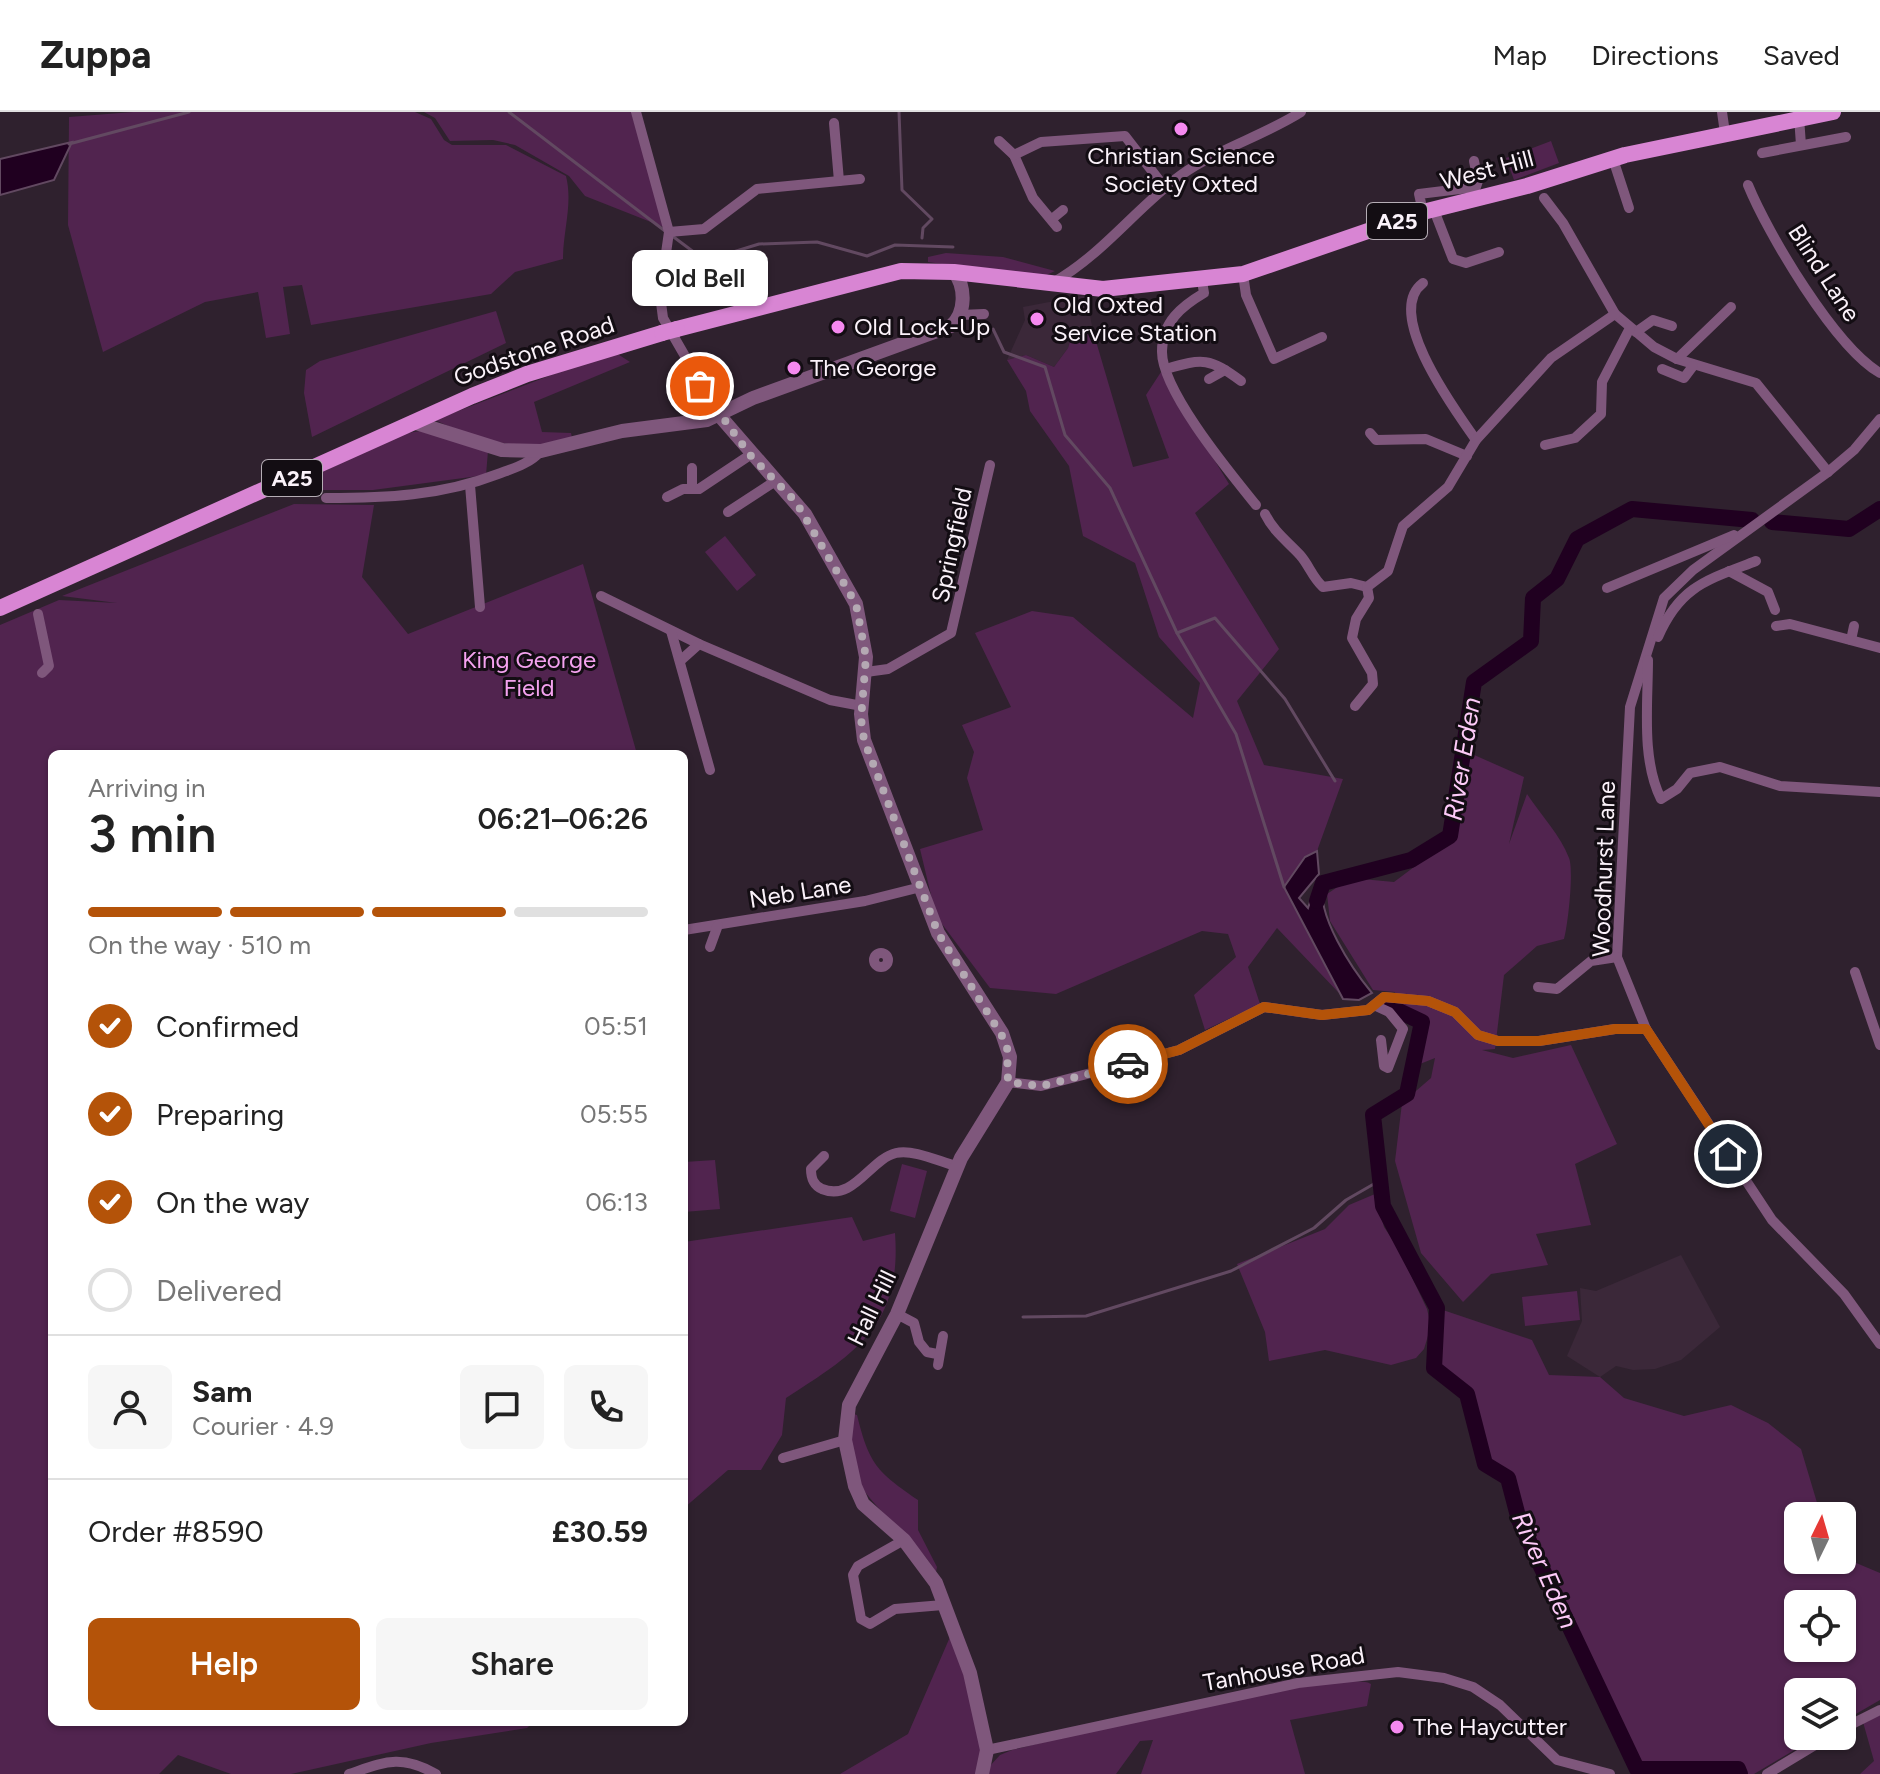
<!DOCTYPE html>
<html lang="en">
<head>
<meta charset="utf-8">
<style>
	body { margin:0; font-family:Figtree,sans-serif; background:#f6f6f6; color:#222; height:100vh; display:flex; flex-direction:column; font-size:30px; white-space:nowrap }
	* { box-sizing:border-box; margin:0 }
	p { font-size:26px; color:#767676 }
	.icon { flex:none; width:44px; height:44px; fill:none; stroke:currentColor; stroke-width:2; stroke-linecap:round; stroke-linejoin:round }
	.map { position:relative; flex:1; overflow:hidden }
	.drawer { position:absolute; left:48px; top:638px; width:640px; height:976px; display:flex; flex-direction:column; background:#fff; border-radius:12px; box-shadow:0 2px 6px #0004 }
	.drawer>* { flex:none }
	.needle { width:52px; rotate:5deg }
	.controls { position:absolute; left:1784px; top:1390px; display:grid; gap:16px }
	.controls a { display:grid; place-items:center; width:72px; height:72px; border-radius:12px; background:#fff; box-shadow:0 2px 6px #0004; font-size:40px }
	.pin { position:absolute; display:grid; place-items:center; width:68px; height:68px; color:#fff; margin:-34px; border:4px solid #fff; border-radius:50%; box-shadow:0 2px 8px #0007 }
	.courier { position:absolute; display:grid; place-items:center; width:80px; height:80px; margin:-40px; border:6px solid #b45309; border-radius:50%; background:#fff; color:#222; box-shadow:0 2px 10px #0007 }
	.bubble { position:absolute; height:56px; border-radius:12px; background:#fff; box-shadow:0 2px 6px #0004; font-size:26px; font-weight:600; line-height:56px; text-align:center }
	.headline em { font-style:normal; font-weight:600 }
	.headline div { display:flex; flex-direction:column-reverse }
	.headline { display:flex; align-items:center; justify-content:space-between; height:136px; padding:0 40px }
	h1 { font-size:52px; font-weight:600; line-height:60px }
	.bar { display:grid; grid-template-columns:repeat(4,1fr); gap:12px 8px; align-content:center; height:96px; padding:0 40px }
	.bar i { height:10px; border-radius:6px; background:#e0e0e0 }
	.bar .active { background:#b45309 }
	.bar p { grid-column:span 4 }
	.line { display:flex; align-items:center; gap:20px; padding:0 40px; border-top:2px solid #e0e0e0 }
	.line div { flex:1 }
	.round { display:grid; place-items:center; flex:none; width:84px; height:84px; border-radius:12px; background:#f6f6f6 }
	ol { padding:0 40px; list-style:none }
	li { display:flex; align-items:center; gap:24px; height:88px }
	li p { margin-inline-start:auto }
	li .icon { padding:8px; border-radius:50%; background:#b45309; color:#fff; stroke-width:4 }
	li:last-child { color:#767676 }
	li i { width:44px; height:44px; border:4px solid #e0e0e0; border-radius:50% }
	.cta { display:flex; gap:16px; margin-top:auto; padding:16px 40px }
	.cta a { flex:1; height:92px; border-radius:12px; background:#b45309; color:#fff; font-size:32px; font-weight:600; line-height:92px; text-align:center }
	.cta a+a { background:#f6f6f6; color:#222 }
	header { display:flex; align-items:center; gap:48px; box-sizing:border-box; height:112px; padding:0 40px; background:#fff; border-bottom:2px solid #e0e0e0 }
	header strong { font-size:38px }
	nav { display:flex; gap:44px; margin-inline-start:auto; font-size:28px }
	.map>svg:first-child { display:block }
</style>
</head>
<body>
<header>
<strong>Zuppa</strong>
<nav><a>Map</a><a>Directions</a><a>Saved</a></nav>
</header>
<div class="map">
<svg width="1880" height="1662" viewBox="0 0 1880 1662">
	<rect width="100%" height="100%" fill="#2f212e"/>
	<g fill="#3b2839">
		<polygon points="1086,183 1093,219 1073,220 1068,236 1054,255 1026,243 1007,248 1025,208 1023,195"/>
		<polygon points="1681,1143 1720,1215 1681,1248 1655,1257 1633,1258 1616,1254 1600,1265 1567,1244 1582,1209 1580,1176 1596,1179"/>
	</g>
	<g fill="#51244f" fill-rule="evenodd">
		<path d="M133,0H415L431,7L444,28L452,33H506L566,64C573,92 563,119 563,147L515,160L491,182L311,213L302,173L283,175L290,222L266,226L258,180L205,190L103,240L68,113L69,5Z"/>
		<polygon points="424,0 631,0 666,116 585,84 569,64 515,33 493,28 450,29 435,6"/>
		<polygon points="1551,29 1559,51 1514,68 1506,46"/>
		<polygon points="946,141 1003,145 1055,159 1040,166 928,150 928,145"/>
		<polygon points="496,199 506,231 312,325 304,281 306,258 320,249"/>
		<polygon points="1073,219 1093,219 1133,355 1169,346 1146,283 1161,260 1229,372 1195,401 1279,537 1237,589 1264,653 1343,667 1317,739 1305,745 1284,775 1339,881 1277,816 1248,855 1260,892 1205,918 1194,883 1236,845 1228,822 1202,819 1056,882 990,876 936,804 920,737 983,718 967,666 974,640 962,613 1011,595 975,521 1032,499 1073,505 1193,606 1200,571 1159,525 1135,451 1083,424 1069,354 1030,299 1026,279 1007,248 1026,243 1054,255 1068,236"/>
		<path d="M613,239L630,250L534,290L542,320L571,321L572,326C529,344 475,327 435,308Z"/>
		<polygon points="420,319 488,339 486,363 373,378 304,378 298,372 401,322"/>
		<polygon points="294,392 374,393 362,465 408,522 583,452 637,642 52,642 52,1610 533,1610 527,1616 431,1631 291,1662 231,1662 178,1643 159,1662 0,1662 0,513 59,488 117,491 62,484"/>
		<polygon points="725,424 756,463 737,479 705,440"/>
		<path d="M1472,642L1524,665L1509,732L1527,682C1540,702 1561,724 1569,746C1574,758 1568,813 1564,827L1537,834L1504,863L1495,937L1482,938L1513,946L1571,933L1617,1032L1575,1052L1591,1113L1536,1122L1548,1153L1491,1162L1463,1190L1421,1141L1395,1049L1402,991L1431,966L1435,946L1420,952L1425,918L1390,895L1395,880L1373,878L1330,809L1327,782L1351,766L1394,770L1442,734Z"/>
		<polygon points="715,1048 720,1097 684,1100 684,1050"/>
		<polygon points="902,1052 927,1059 915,1106 890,1099"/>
		<polygon points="1375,1082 1384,1115 1398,1136 1427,1197 1431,1214 1424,1237 1416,1246 1391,1253 1325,1238 1269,1249 1265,1220 1237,1152 1325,1117 1349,1093"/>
		<path d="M852,1105L863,1129L895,1121C902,1213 856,1241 786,1286L782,1323L761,1358H728L684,1396V1130Z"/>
		<polygon points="1577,1179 1580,1208 1525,1214 1522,1185"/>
		<path d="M1437,1196L1532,1228L1549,1263L1600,1265L1624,1286L1684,1304L1731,1293L1768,1311L1801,1337L1821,1404H1798V1448L1842,1445L1880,1461V1588L1842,1610V1580H1798V1624H1818L1754,1662H1657L1637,1657L1519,1408L1508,1367L1485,1352L1467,1282L1434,1256ZM1798,1492H1842V1536H1798Z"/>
		<path d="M851,1301L857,1303C869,1352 877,1360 918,1388V1418L937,1455L936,1460C917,1429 887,1409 865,1380C850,1358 851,1326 851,1301Z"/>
		<path d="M953,1518L989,1655L1000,1643L1012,1638C1058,1627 1348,1554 1371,1572L1367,1594L1290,1608L1305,1662H1141L1153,1628L1140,1629L1116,1662H840L908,1622Z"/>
		<polygon points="1880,1602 1880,1662 1860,1662 1874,1649 1863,1610"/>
	</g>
	<g fill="#200020" stroke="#624961" stroke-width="2">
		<polygon points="72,30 54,68 0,83 0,47"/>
		<path d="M1317,739L1319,762L1299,786L1308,796L1314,778L1323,771C1316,803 1352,857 1372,881L1359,888L1343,887L1284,775L1305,745Z"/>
	</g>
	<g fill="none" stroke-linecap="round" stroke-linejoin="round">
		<g stroke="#624961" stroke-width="3">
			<polyline points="509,0 665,119"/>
			<polyline points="899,0 902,78 932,107 923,116 922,126"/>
			<polyline points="69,32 189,0"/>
			<polyline points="671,123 695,141 717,145 759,132 817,130 867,144 895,133 953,135"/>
			<polyline points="993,217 1004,240 1045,255 1065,323 1110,376 1177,521 1236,622 1284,775"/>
			<polyline points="1177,521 1215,506 1285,587 1335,669"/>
			<polyline points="1023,1205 1086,1204 1231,1159 1314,1116 1346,1088 1379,1069"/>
		</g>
		<g stroke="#200020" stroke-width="16">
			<polyline points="1772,410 1849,417 1880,397"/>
			<polyline points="1317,789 1323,771 1411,748 1450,724 1474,570 1531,529 1533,486 1557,467 1577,427 1632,397 1752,408"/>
			<polyline points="1386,893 1422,910 1407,982 1373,1003 1383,1094 1437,1196 1434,1256 1467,1282 1485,1352 1508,1366 1519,1408 1637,1657 1738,1657 1740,1662"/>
		</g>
		<g stroke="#7f577c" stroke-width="10">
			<polyline points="636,0 669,120 660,183 663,206 719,303"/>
			<polyline points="1722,0 1725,21"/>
			<polyline points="1799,5 1801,33"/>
			<polyline points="834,11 839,69"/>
			<polyline points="999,29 1014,43 1033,86 1057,115"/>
			<polyline points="1762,41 1846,25"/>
			<polyline points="1014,43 1041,30 1125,24 1166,77"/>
			<polyline points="1613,47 1629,96"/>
			<path d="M1748,73C1768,122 1835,235 1880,261"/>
			<polyline points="1544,86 1563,111 1615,202 1654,235 1677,247 1756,271 1828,360"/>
			<polyline points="1434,98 1453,147 1466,151 1499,140"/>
			<polyline points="1423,100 1419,82 1476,75 1478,69 1474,49"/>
			<polyline points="1052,107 1063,98"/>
			<polyline points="669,120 704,117 757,77 860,67"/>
			<polyline points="749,152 753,169"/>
			<polyline points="664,161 719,166 750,159"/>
			<polyline points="1243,162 1246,183 1274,247 1322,225"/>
			<path d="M1202,169L1204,181C1182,194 1162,210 1162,239C1161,278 1231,362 1256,393"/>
			<path d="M1054,170C1103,142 1136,96 1181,63C1218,37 1263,24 1301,0"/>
			<path d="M1423,171C1383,201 1455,298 1476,328"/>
			<polyline points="960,203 984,202"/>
			<polyline points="1636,220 1653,208 1672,214"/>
			<polyline points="1677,247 1731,195"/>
			<path d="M1166,257C1203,246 1210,246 1241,269"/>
			<polyline points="1662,257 1684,266 1693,254"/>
			<polyline points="1209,267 1225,258"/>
			<polyline points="1880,307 1854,338 1828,360 1693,458 1664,486 1630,595 1617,845 1646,917 1772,1108 1844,1182 1880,1232"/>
			<polyline points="1370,321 1376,328 1426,327 1467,344"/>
			<polyline points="1545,333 1575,326 1601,302 1602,270 1630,216"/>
			<polyline points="470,373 480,495"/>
			<polyline points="692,377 692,356"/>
			<polyline points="667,385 683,377 699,377 750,343"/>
			<path d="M326,386C385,386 441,384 498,362C514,356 529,352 541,339"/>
			<polyline points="728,400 777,368"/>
			<path d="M1265,402C1274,420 1287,429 1300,443C1309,453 1312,465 1323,475L1351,471L1367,475"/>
			<polyline points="1729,459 1768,480 1775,498"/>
			<polyline points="1367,475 1388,459 1403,414 1448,375 1476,328 1551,246 1615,202"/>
			<polyline points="1607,476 1734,423"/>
			<polyline points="601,484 699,532 830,588 862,594"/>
			<polyline points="38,502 49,554 42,561"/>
			<polyline points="1776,514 1790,512 1880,536"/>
			<polyline points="671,519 710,658"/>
			<path d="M1658,525C1680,474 1707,468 1756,449"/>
			<polyline points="1851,528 1854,514"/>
			<path d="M1648,548C1648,592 1641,647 1661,687L1677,677L1690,661L1720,655L1780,674L1880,680"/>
			<polyline points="680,549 699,532"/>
			<polyline points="866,560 888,557 951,521 990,353"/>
			<polyline points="1355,594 1373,572 1372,561 1352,526 1356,507 1369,486 1367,475"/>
			<polyline points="684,818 865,789 921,775"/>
			<polyline points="710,835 718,813"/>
			<circle cx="881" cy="848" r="7"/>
			<polyline points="1855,860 1880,933"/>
			<polyline points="1538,875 1557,877 1591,849 1617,845"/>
			<polyline points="1376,894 1389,900 1403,917 1388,956 1384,954 1381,928"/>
			<polyline points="1008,970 1041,974 1179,938 1264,895 1322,903 1368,898 1384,885 1428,889 1455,900 1478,923 1498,929 1539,929 1615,917 1646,917"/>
			<path d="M824,1044L811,1057C811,1066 813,1073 822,1077C854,1090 870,1047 896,1041C914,1037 940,1050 956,1054"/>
			<polyline points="897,1202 914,1211 919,1230 927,1240 937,1242"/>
			<polyline points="938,1253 943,1224"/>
			<polyline points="783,1346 845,1328"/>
			<polyline points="904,1428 858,1454 853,1463 861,1507 870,1512 895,1497 943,1493"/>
			<polyline points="1842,1617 1880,1598"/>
			<polyline points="987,1638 1298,1571 1398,1560 1444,1566 1473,1575 1500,1593 1557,1648 1610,1662"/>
			<path d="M349,1662C385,1650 400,1642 436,1662"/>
			<polyline points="1767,1662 1830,1624"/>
		</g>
		<g stroke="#7f577c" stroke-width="14">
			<polyline points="719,303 805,402 856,492 866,545 861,602 864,628 938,821 1002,921 1010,945 1008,970 961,1046 897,1202 849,1293 845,1328 855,1374 863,1392 904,1428 936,1471 970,1561 987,1638 982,1662"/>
			<path d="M413,310L502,338L541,339L622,319L707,308L753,286L951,214C966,201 966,175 954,160"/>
		</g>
		<g stroke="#d885d3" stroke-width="16">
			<polyline points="677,217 901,159 954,160 1103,177 1243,162 1423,100 1527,74 1625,43 1833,0"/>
			<polyline points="0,496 472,284 527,262 662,221"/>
		</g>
		<polyline stroke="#d885d3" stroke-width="16" points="662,221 677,217"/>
	</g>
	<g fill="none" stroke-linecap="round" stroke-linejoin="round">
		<polyline stroke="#b4a9b3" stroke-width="8" stroke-dasharray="0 14.4" points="700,274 750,343 796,390 856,492 866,545 861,607 864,628 938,821 1007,932 1008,970 1041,974 1128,952"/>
		<polyline stroke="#b45309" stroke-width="10" points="1128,952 1179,938 1264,895 1322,903 1368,898 1384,885 1428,889 1455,900 1478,923 1498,929 1539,929 1615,917 1646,917 1728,1042"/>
	</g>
	<g fill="#f589ef" stroke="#130d13" stroke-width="3">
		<circle cx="1181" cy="17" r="8"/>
		<circle cx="1037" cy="207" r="8"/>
		<circle cx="838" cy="215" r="8"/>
		<circle cx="794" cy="256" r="8"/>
		<circle cx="1397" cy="1615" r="8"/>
	</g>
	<g text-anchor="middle" stroke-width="6" stroke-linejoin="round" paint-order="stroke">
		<g fill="#130d13" stroke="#b5adb5" stroke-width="2">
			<rect x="1367" y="91" width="60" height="36" rx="6"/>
			<rect x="262" y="348" width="60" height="36" rx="6"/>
		</g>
		<g font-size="22" font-weight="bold" fill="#fbf2fa">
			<text x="1397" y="117">A25</text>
			<text x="292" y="374">A25</text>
		</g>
		<g font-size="24" fill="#fbf2fa" stroke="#130d13" text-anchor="start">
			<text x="1181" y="52" text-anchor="middle">Christian Science<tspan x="1181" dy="28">Society Oxted</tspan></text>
			<text x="1053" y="201">Old Oxted<tspan x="1053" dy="28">Service Station</tspan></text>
			<text x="854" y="223">Old Lock-Up</text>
			<text x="810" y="264">The George</text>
			<text x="1413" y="1623">The Haycutter</text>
		</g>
		<g font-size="24" fill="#fbf2fa" stroke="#130d13">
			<text transform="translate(1487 58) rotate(-15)" y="8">West Hill</text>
			<text transform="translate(1824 161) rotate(57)" y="8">Blind Lane</text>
			<text transform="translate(534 239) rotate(-19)" y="8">Godstone Road</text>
			<text transform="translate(952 433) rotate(-78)" y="8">Springfield</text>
			<text transform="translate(1604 757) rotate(-88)" y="8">Woodhurst Lane</text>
			<text transform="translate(800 780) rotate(-9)" y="8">Neb Lane</text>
			<text transform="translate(872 1196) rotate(-64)" y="8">Hall Hill</text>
			<text transform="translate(1284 1557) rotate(-10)" y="8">Tanhouse Road</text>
		</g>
		<g font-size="24" fill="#f4a2ef" stroke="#130d13">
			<text x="529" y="556">King George<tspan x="529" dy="28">Field</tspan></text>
		</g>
		<g font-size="26" font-style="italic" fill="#fdcaf8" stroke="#130d13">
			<text transform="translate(1462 647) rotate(-81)" y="9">River Eden</text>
			<text transform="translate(1545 1458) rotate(66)" y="9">River Eden</text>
		</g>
	</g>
</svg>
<div class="controls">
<a><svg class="needle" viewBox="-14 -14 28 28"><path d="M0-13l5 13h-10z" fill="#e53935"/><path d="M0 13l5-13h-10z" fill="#767676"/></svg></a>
<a><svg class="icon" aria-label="locate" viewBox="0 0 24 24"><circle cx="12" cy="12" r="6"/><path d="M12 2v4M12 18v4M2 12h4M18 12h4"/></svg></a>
<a><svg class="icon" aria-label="layers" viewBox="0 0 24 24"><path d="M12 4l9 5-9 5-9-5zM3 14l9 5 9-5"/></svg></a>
</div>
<div class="pin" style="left:700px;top:274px;background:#ea580c"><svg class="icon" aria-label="bag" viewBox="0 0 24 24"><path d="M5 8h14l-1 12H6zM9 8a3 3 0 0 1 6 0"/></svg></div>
<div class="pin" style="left:1728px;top:1042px;background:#1f2937"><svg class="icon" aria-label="home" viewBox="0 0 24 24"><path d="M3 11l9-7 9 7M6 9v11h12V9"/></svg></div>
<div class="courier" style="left:1128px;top:952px"><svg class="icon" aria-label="car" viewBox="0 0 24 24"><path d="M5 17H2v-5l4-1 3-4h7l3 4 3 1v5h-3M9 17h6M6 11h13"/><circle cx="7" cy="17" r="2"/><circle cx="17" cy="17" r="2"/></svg></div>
<div class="bubble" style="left:632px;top:138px;width:136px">Old Bell</div>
<section class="drawer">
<div class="headline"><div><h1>3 min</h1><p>Arriving in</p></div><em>06:21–06:26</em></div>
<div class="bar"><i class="active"></i><i class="active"></i><i class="active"></i><i></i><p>On the way · 510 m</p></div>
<ol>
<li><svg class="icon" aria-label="check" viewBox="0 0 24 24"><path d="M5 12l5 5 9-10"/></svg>Confirmed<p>05:51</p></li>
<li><svg class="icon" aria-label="check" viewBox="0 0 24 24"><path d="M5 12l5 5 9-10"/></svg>Preparing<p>05:55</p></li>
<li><svg class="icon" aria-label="check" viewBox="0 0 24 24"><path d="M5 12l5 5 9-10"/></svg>On the way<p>06:13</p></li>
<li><i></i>Delivered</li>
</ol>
<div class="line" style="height:144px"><a class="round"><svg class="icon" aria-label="person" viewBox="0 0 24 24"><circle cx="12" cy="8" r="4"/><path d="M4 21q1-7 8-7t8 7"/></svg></a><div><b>Sam</b><p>Courier · 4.9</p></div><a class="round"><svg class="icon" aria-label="chat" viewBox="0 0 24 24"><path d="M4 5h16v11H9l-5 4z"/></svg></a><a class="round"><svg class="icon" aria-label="phone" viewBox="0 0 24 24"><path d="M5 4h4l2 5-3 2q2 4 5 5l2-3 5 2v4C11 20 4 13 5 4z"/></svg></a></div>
<div class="line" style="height:104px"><div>Order #8590</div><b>£30.59</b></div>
<div class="cta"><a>Help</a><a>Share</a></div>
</section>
</div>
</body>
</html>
